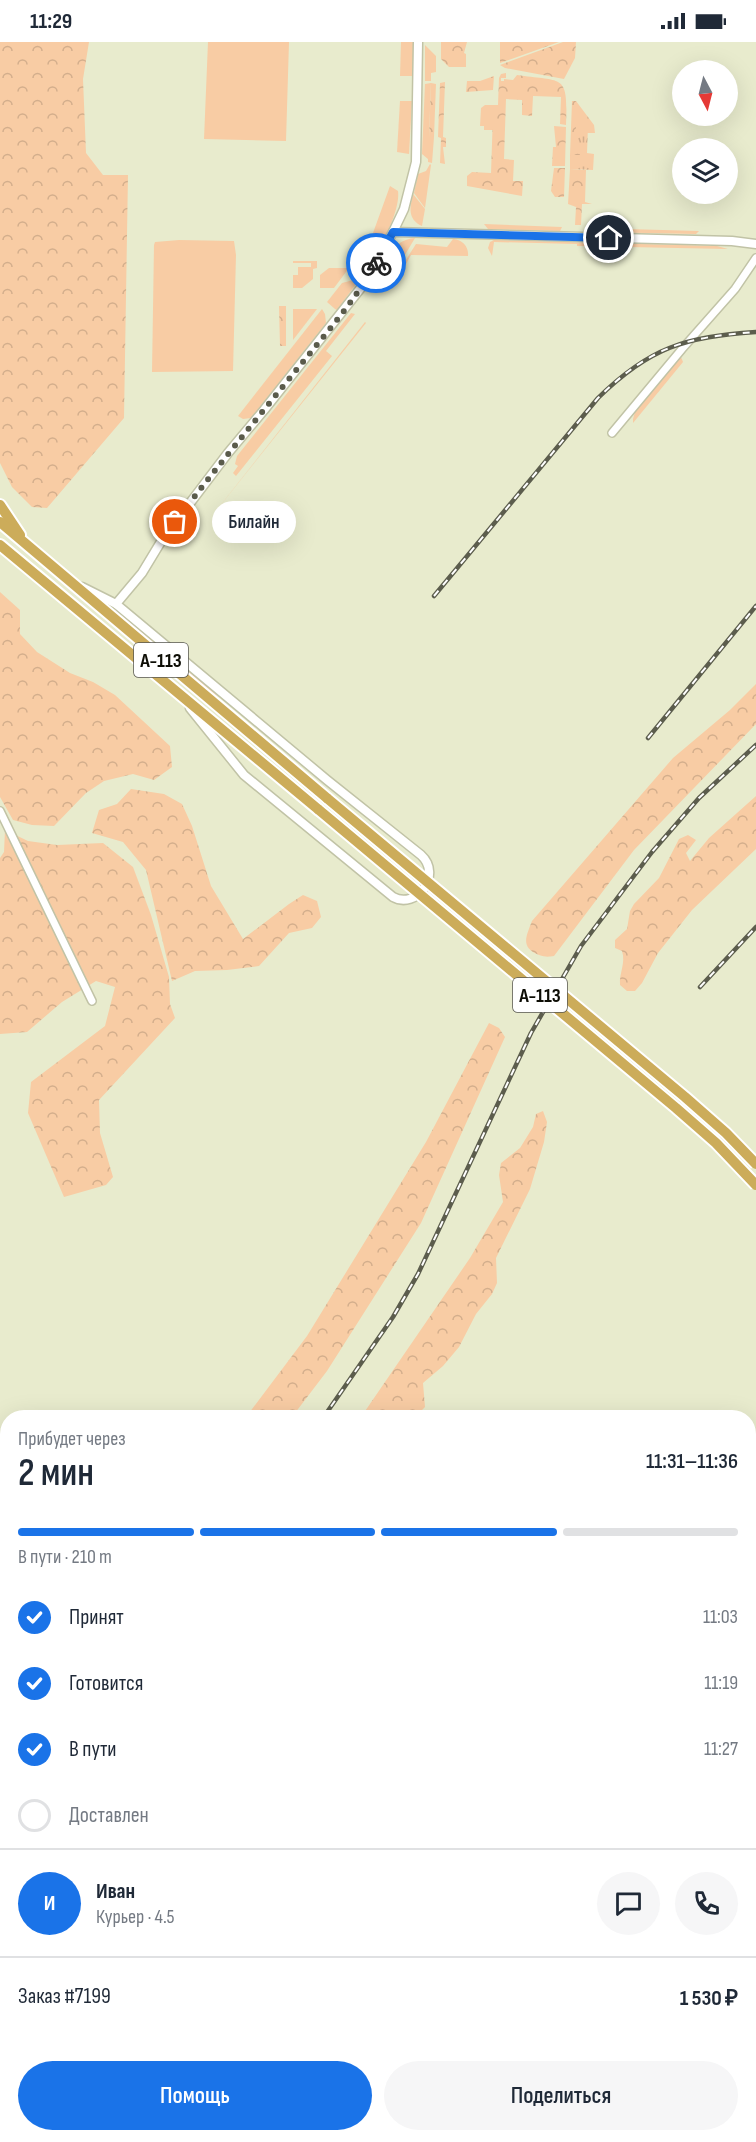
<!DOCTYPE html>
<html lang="ru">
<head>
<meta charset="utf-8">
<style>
	body { margin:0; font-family:"Sofia Sans Condensed",sans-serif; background:#f6f6f7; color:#1f2937; height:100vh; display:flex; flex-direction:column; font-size:22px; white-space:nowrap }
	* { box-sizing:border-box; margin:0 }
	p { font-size:20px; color:#747a83 }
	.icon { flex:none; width:33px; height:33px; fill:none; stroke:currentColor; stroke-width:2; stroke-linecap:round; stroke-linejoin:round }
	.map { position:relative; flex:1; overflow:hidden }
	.panel { position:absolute; left:0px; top:1368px; width:756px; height:732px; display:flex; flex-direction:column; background:#fff; border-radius:24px 24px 0 0; box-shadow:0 6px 24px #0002 }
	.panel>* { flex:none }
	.needle { width:39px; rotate:173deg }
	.buttons { position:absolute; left:672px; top:18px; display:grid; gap:12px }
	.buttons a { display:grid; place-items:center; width:66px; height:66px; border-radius:50%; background:#fff; box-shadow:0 6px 24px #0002; font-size:30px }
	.pin { position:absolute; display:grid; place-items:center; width:51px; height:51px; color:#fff; margin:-26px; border:3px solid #fff; border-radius:50%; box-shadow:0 2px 6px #0007 }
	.courier { position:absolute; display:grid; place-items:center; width:60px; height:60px; margin:-30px; border:4px solid #1a73e8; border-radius:50%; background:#fff; color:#222; box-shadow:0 2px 8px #0007 }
	.bubble { position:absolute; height:42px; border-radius:21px; background:#fff; box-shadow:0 6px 24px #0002; font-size:20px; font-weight:600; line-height:42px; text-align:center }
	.headline em { font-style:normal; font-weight:600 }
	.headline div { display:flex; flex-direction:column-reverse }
	.headline { display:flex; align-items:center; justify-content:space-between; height:102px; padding:0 18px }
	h1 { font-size:39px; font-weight:600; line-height:45px }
	.bar { display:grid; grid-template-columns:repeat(4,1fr); gap:9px 6px; align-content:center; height:72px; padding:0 18px }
	.bar i { height:8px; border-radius:4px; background:#e0e1e3 }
	.bar .on { background:#1a73e8 }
	.bar p { grid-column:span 4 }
	.line { display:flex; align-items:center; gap:15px; padding:0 18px; border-top:2px solid #e0e1e3 }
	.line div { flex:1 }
	.round { display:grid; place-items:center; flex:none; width:63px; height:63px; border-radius:32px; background:#f6f6f7 }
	ol { padding:0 18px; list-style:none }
	li { display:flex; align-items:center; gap:18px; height:66px }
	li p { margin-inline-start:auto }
	li .icon { padding:6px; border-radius:50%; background:#1a73e8; color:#fff; stroke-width:4 }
	li:last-child { color:#747a83 }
	li i { width:33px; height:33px; border:3px solid #e0e1e3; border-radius:50% }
	.cta { display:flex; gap:12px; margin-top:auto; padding:12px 18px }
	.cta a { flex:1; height:69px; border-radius:36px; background:#1a73e8; color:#fff; font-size:24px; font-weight:600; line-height:69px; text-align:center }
	.cta a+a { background:#f6f6f7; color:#1f2937 }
	.status { display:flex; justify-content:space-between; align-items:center; height:42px; padding:0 30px; background:#fff; direction:ltr }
	.status svg { height:16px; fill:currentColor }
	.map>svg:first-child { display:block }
</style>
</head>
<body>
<div class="status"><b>11:29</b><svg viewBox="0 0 49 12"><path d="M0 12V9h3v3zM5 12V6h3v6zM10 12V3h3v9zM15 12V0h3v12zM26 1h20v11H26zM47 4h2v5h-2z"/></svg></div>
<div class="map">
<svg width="756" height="2100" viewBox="0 0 756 2100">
	<defs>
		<pattern id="forest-crowns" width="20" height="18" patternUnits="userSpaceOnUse" patternTransform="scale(1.5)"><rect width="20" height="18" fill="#f8cca4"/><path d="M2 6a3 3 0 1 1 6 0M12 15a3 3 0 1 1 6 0" fill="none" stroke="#d3ae8c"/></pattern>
		<pattern id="cemetery-stones" width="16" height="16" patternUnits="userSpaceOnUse" patternTransform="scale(1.5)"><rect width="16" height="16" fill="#f8cca4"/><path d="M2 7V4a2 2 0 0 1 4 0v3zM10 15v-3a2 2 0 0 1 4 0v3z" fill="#d3ae8c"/></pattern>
		<pattern id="park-tufts" width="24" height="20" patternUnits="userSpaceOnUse" patternTransform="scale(1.5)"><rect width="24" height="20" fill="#f8cca4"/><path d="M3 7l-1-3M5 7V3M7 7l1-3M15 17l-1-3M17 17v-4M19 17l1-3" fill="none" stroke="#d3ae8c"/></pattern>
	</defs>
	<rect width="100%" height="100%" fill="#e8ebcd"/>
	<g fill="#f8cca4">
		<polygon points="208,0 289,0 286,99 204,97"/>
		<polygon points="401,0 413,0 413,34 400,34"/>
		<polygon points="425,3 436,14 436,30 431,31 431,39 425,39"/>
		<polygon points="431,41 429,95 434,95 432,121 428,120 428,117 422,112 425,42"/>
		<polygon points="400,59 412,59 409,112 397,110"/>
		<polygon points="485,63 485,71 493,71 493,88 484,88 484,84 480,84 481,66"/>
		<polygon points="430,122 431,123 425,166 414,151 418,132 426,129"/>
		<path d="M390,144L398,149C401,172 374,217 361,236L353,227L373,191Z"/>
		<path d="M413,152L425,167L422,184C407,177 410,165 413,152Z"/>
		<polygon points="484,182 562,185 560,189 488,187"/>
		<polygon points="590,186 699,189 696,192 596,190"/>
		<path d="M415,196L393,233L387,223C389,207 400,197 415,196Z"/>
		<path d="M453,197C463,198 469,205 468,214L411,213L397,238L395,235L416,202L447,205Z"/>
		<polygon points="179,198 234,199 236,213 233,329 152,330 154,203 155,200"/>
		<polygon points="494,198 717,204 728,207 577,204 577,202 494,200 492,214 488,206 490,200"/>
		<polygon points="293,219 317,219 317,226 313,227 313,237 302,246 293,246 293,233 298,233 298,225 311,225 311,221 293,221"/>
		<polygon points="329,226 349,226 334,246 320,246 320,233"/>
		<polygon points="357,237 359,238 337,268 335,267 327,260 342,241"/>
		<polygon points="293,267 317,267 293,298"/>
		<polygon points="322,267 325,272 326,281 251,376 243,377 238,374"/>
		<polygon points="351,271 355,272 326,309 332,314 236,434 233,431 238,424 235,422 237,414"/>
		<polygon points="365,280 366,281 212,474"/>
		<polygon points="681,315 683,320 633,381 633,377 635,370"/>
		<polygon points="95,555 109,561 209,645 227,665"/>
	</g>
	<g fill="url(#forest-crowns)">
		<polygon points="0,0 89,0 83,37 86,111 103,133 128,133 124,376 47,466 32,465 12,445 0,421"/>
		<polygon points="441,0 467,0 464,11 466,12 466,25 449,25 441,17"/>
		<polygon points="500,0 559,0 500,21"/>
		<polygon points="563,0 576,0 575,16 564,37 505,26 500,23"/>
		<path d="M506,31V36H501V39H504V37L513,38L517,33C564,40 568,31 566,83L560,82L561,55L533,54L532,74L522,73V58L506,57L504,117L514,118L513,139H523L522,154L467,144V134L472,130L491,131L493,72L484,71L485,63H498L499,36L501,32Z"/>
		<polygon points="494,34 493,48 466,50 467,39 480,39"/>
		<polygon points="445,40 443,95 446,96 446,105 443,105 445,122 440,121 441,96 438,95 440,41"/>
		<polygon points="431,41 436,42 434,95 429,95"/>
		<polygon points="572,59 576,59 594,83 595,91 587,91 587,84 576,111 580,111 580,114 570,113"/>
		<polygon points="554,84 566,85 565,124 552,124 553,105 556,105"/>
		<polygon points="554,126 565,126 564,155 555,155 551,149"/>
		<polygon points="570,127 586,128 585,160 592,162 582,162 581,183 575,183 576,165 568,162"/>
		<polygon points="279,264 286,264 286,304 280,304"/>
		<polygon points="0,550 20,568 20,592 37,610 70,631 93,640 115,653 170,704 172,725 154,738 133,732 104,739 86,751 54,784 32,783 13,778 0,755"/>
		<path d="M756,642V682L634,808L554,914C548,915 545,915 539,913C520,905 526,895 532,879L673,716L730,668Z"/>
		<polygon points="131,747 164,752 182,762 192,784 211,844 243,897 289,862 303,853 317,859 321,875 312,886 289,891 259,924 227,928 195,929 172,939 146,828 123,800 92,791 99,768 117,762"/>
		<path d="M756,754V807L692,868L658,911L642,941L635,949H627L620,943C619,931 626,921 622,909L615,906V898L627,887L630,869L634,862L659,836L679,797L688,793L696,798L686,811L690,819L709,796Z"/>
		<polygon points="5,788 28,799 57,803 103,801 133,825 151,873 169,935 170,962 175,976 99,1058 100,1091 113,1135 106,1143 64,1155 28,1071 31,1040 105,984 115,945 96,939 62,960 27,990 0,992 0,816 4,810"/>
		<polygon points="489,981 499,986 505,995 421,1181 327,1329 292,1375 246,1375 307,1294 426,1100"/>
		<polygon points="543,1069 547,1080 544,1100 530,1147 496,1216 497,1241 492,1252 476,1272 459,1305 443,1324 423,1341 425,1365 415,1375 361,1375 470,1216 503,1160 499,1133 501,1121 520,1106 533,1085 536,1072"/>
		<polygon points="7,1560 7,1590 0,1594 0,1563"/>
		<polygon points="7,1657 7,1703 0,1707 0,1661"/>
	</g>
	<polygon fill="url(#cemetery-stones)" points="7,1863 8,2092 187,2093 182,2100 0,2100 0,1871"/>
	<polygon fill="url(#park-tufts)" points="576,84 588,84 587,111 594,112 593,128 570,127 570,113 580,113 580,111 575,111"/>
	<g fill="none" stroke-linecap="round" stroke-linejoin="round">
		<defs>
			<g id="minor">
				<polyline points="612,391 682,307 735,247 756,216"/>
				<polyline points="0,769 92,959"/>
				<polyline points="748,2070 756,2035"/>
				<polyline points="191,2100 196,2092"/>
				<polyline points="737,2100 740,2092"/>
			</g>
			<g id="tertiary">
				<polyline points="393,190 732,199 756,202"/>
				<path d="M82,545L116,562L327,738L421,813C443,833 416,868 393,855L244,733L190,666"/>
				<polyline points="116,562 142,531 162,498 228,411 264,368 364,242 393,190 404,167 416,120 418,0"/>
			</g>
			<g id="trunk">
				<polyline points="0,463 20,493"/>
				<polyline points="0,480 328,757"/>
				<polyline points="0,503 319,768"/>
				<polyline points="748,2012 756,1996"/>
				<polyline points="748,2044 756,2028"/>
				<polyline points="709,2100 712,2092"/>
				<polyline points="723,2100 727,2092"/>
			</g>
		</defs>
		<use href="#minor" stroke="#c1c3a6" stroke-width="10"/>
		<use href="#tertiary" stroke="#c1c3a6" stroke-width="11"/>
		<use href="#trunk" stroke="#fff" stroke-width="14"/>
		<use href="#minor" stroke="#fff" stroke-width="7"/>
		<use href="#tertiary" stroke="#fff" stroke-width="8"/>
		<use href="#trunk" stroke="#ccac5a" stroke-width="10"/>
		<defs>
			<g id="rail">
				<path d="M434,554L598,356C650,305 685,295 756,290"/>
				<polyline points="648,696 756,564"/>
				<polyline points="700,945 756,885"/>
				<polyline points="323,1376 393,1275 418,1232 531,991 581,904 652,810 699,756 756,703"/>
				<polyline points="0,1628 8,1624"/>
			</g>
		</defs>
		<use href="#rail" stroke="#5c5d4d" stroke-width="4.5"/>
		<use href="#rail" stroke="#fff" stroke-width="2" stroke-dasharray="7" stroke-linecap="butt"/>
		<defs>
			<g id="trunk-bridge">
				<polyline points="328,757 685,1055 726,1091 756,1122"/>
				<polyline points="319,768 676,1066 716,1101 756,1143"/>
			</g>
		</defs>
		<use href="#trunk-bridge" stroke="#fff" stroke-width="14" stroke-linecap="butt"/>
		<use href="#trunk-bridge" stroke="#ccac5a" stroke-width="10"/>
	</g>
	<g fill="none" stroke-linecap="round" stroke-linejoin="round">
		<path stroke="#5a5b4b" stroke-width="6" stroke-dasharray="0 10.8" d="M175,480C216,426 259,374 302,321C328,289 356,257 376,221"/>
		<polyline stroke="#1a73e8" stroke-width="8" points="376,221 393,190 609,196"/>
	</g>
	<g text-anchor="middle" stroke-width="6" stroke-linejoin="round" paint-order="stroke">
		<g fill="#fff" stroke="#565650" stroke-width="1.5">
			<rect x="134" y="601" width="54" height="34" rx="4.5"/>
			<rect x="513" y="936" width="54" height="34" rx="4.5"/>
		</g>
		<g font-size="20" font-weight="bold" fill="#0d0d05">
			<text x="161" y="625">А-113</text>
			<text x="540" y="960">А-113</text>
		</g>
	</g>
</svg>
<div class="buttons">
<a><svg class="needle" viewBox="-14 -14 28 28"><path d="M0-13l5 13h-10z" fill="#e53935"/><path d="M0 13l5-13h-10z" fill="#747a83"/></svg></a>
<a><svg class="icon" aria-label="layers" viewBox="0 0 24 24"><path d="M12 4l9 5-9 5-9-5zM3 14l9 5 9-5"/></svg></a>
</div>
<div class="pin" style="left:175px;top:480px;background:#ea580c"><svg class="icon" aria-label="bag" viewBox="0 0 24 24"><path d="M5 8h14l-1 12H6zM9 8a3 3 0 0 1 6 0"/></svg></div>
<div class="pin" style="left:609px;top:196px;background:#1f2937"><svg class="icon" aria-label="home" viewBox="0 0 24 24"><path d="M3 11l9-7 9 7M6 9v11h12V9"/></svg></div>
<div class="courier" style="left:376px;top:221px"><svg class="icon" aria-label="bike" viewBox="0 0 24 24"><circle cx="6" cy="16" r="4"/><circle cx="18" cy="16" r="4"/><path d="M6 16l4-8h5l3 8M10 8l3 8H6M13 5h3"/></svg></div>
<div class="bubble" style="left:212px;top:459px;width:84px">Билайн</div>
<section class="panel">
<div class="headline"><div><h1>2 мин</h1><p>Прибудет через</p></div><em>11:31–11:36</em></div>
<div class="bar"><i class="on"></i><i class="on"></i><i class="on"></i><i></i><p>В пути · 210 m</p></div>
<ol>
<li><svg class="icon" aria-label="check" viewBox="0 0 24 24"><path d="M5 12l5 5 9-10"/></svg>Принят<p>11:03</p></li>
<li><svg class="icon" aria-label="check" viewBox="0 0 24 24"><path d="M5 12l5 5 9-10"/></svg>Готовится<p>11:19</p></li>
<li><svg class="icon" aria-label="check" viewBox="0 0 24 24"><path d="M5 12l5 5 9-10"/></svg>В пути<p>11:27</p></li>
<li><i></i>Доставлен</li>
</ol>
<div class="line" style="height:108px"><b class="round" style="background:#1a73e8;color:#fff">И</b><div><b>Иван</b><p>Курьер · 4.5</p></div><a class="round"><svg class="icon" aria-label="chat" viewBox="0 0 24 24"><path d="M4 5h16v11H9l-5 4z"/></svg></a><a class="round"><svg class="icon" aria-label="phone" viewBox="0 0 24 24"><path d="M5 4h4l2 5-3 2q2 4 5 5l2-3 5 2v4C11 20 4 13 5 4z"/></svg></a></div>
<div class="line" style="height:78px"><div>Заказ #7199</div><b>1 530 ₽</b></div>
<div class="cta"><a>Помощь</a><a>Поделиться</a></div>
</section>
</div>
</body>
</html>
